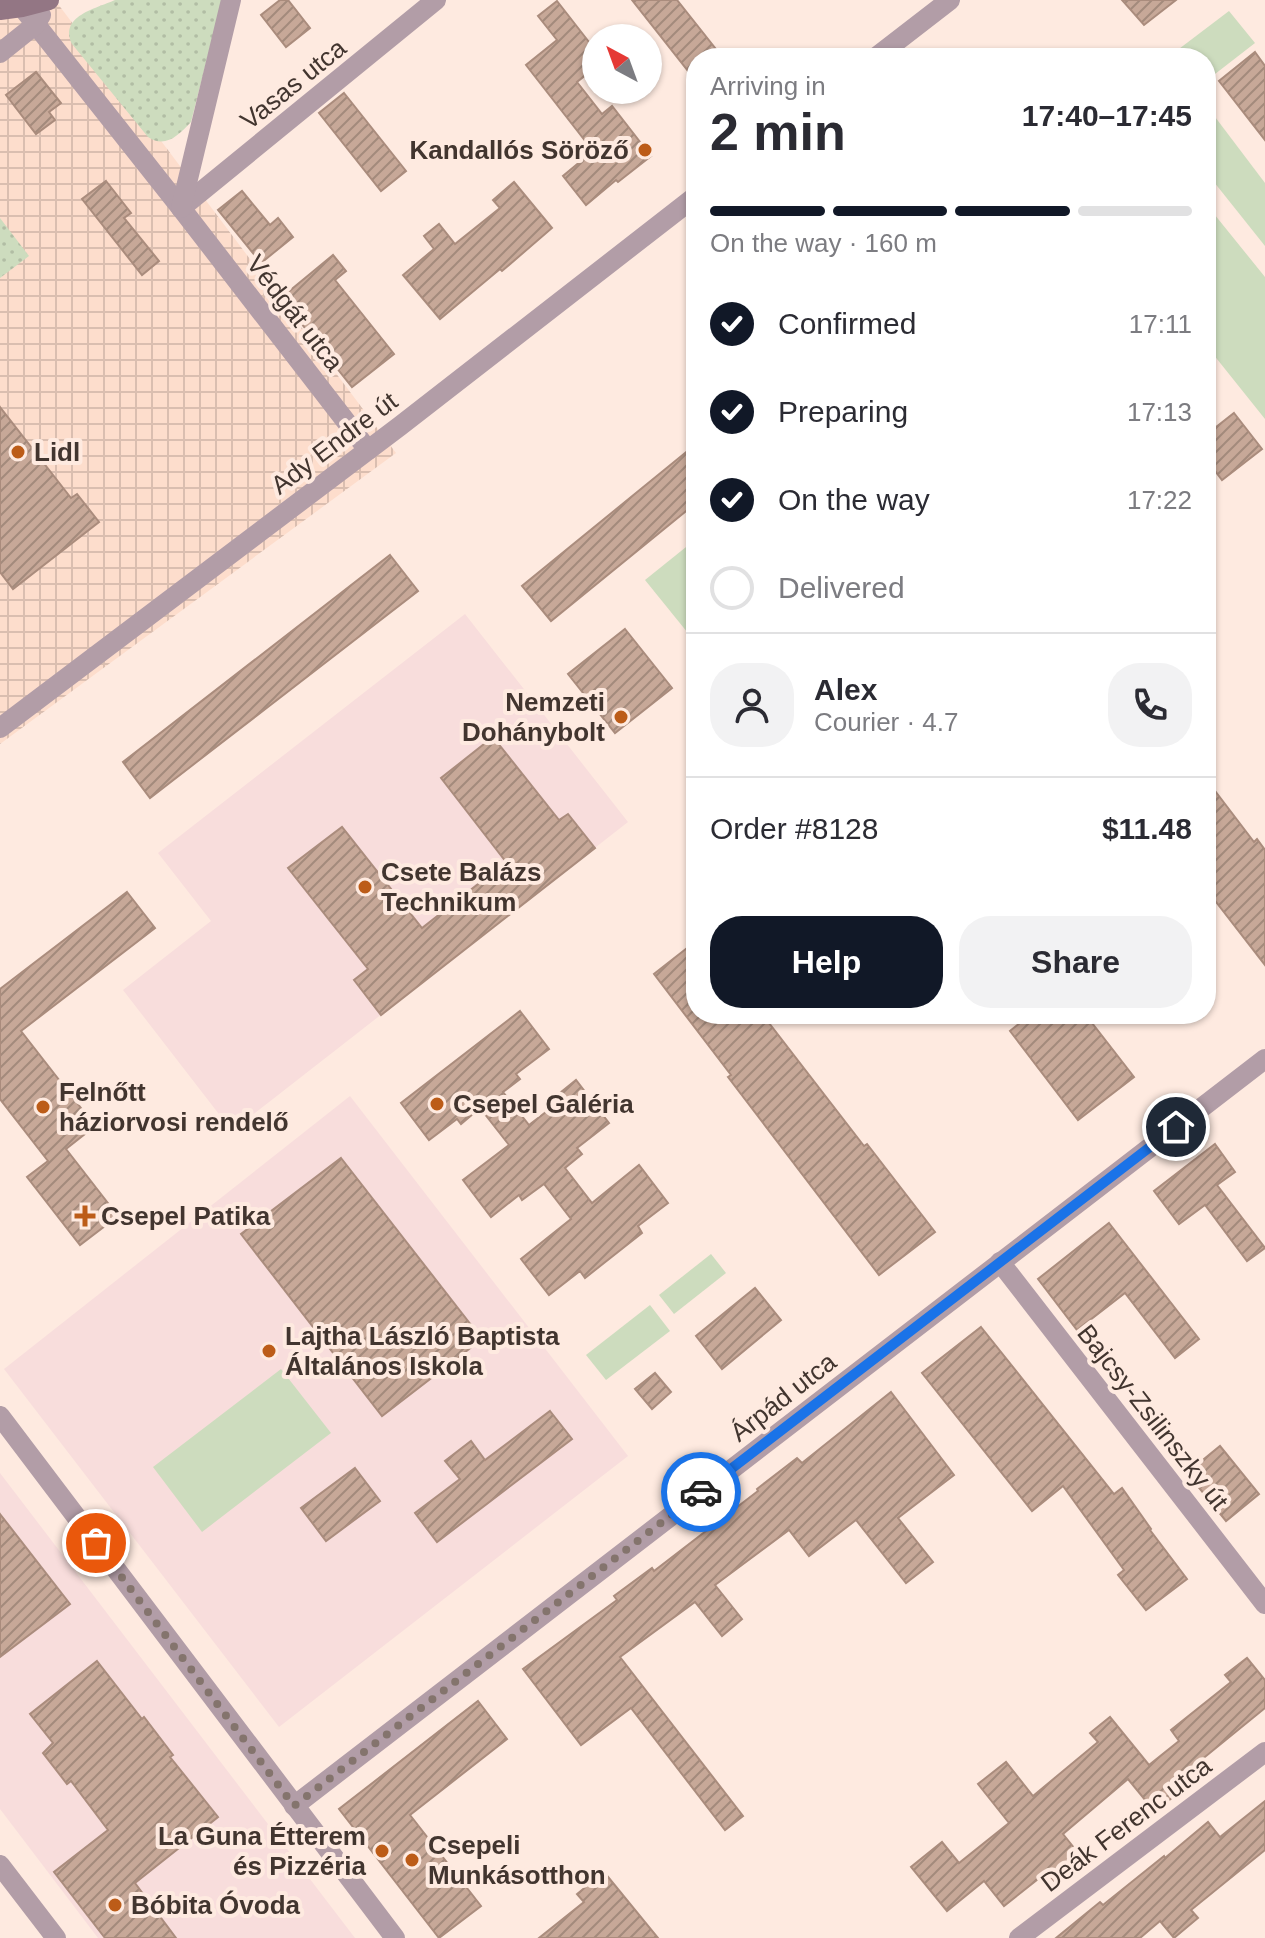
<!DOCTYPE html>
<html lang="en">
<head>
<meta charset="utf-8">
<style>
	body { margin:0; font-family:Helvetica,sans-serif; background:#f2f2f3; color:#2b2b33; height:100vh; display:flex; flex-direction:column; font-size:30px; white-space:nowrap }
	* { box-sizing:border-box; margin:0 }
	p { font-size:26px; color:#7c7c81 }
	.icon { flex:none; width:44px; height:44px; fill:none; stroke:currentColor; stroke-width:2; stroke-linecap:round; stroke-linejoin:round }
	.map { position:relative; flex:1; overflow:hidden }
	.sheet { position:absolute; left:686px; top:48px; width:530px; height:976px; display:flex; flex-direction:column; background:#fff; border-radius:32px; box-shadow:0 2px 6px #0004 }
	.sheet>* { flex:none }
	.needle { width:52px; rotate:319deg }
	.controls { position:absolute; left:582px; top:24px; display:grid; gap:16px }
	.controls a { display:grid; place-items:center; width:80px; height:80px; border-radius:50%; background:#fff; box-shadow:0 2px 6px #0004; font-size:40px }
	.pin { position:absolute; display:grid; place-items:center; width:68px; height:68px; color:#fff; margin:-34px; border:4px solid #fff; border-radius:50%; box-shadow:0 2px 8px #0007 }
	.courier { position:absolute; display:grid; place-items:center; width:80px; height:80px; margin:-40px; border:6px solid #1a73e8; border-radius:50%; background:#fff; color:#222; box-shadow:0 2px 10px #0007 }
	.overview em { font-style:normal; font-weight:800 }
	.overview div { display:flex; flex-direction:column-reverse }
	.overview { display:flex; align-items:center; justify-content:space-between; height:136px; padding:0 24px }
	h1 { font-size:52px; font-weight:800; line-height:60px }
	.bar { display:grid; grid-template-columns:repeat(4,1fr); gap:12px 8px; align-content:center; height:96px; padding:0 24px }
	.bar i { height:10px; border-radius:6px; background:#e1e1e2 }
	.bar .active { background:#111827 }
	.bar p { grid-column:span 4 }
	.line { display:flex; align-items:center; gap:20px; padding:0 24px; border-top:2px solid #e1e1e2 }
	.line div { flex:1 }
	.round { display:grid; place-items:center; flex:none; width:84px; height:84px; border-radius:32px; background:#f2f2f3 }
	ol { padding:0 24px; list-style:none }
	li { display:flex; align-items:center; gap:24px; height:88px }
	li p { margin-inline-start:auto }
	li .icon { padding:8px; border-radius:50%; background:#111827; color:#fff; stroke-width:4 }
	li:last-child { color:#7c7c81 }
	li i { width:44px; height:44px; border:4px solid #e1e1e2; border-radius:50% }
	.cta { display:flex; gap:16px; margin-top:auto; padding:16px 24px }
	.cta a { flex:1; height:92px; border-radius:32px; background:#111827; color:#fff; font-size:32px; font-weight:800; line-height:92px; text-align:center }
	.cta a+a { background:#f2f2f3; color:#2b2b33 }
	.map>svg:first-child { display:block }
</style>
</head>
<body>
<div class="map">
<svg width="1265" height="1938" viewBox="0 0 1265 1938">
	<defs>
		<pattern id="industrial-grid" width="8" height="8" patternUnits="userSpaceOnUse" patternTransform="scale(2)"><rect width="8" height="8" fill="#fdddcc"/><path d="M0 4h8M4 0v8" fill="none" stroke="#dabeb0"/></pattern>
		<pattern id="grass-dots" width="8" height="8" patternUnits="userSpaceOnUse" patternTransform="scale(2)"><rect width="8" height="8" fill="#cddcbe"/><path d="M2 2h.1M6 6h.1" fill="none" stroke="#b1bda4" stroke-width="1.8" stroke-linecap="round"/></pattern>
		<pattern id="building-hatch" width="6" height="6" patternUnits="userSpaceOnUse" patternTransform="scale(2)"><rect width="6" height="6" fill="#c7a898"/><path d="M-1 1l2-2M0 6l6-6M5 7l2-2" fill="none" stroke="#a38a7c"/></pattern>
	</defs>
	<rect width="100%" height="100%" fill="#feeae0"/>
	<polygon fill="url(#industrial-grid)" points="0,0 55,0 396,453 0,744"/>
	<g fill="#f8dddc">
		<polygon points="465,614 628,822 232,1131 123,990 211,921 158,853"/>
		<polygon points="350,1096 628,1456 279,1727 4,1369"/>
		<polygon points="0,1473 355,1938 98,1938 0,1809"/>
	</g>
	<g fill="url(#grass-dots)">
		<path d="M115,0H222L191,122C179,135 165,149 148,137L72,44C59,16 95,9 115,0Z"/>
		<polygon points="0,218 29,256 0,278"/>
	</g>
	<g fill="#cddcbe">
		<polygon points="1229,11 1255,43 1206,81 1206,58 1167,58"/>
		<polygon points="1206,105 1265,183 1265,246 1206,172"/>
		<polygon points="1206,204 1265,277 1265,419 1213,354 1206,359"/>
		<polygon points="696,539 696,643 645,580"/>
		<polygon points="711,1254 726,1273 674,1314 659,1295"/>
		<polygon points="650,1305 670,1331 606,1380 586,1355"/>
		<polygon points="281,1369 331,1433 202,1532 153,1467"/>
	</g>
	<g fill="url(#building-hatch)" stroke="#aa8c7d" stroke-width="2">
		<polygon points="280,0 288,0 310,28 286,47 261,15"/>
		<polygon points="632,0 677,0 723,58 696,58 696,81"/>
		<polygon points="1122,0 1176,0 1144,25"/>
		<polygon points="557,1 596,51 596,67 577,82 602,114 612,106 651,156 618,182 616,180 586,205 563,176 593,151 526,65 557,40 538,16"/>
		<polygon points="1255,52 1265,66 1265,140 1219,81"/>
		<polygon points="36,72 61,103 49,112 55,120 36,134 6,95"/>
		<polygon points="344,93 406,171 381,191 319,113"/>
		<polygon points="106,181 131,213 124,218 159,261 142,275 82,199"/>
		<polygon points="514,182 552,228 502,271 500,269 440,319 403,275 434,249 424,236 439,224 455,244 500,208 493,200"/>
		<polygon points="242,191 270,225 278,218 293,237 261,263 218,210"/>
		<polygon points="333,255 346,271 335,280 394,354 352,387 281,298"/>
		<polygon points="0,407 71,498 77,494 99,522 13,589 0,572"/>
		<polygon points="1234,413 1262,449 1222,480 1206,459 1206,435"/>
		<polygon points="696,444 696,503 551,621 522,586"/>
		<polygon points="390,555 418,591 150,798 123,762"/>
		<polygon points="625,629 672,688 615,733 568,674"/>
		<polygon points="493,737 559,820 568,814 595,848 381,1015 354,980 368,969 288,868 342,827 422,928 506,862 441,778"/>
		<polygon points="1206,779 1254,842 1257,839 1265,850 1265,965 1206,889"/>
		<polygon points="127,892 155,928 21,1031 95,1126 66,1149 118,1216 80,1245 27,1177 48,1161 0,1099 0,989"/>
		<polygon points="696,941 696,1014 762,1014 864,1146 867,1144 935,1232 879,1275 728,1077 731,1075 654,974"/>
		<polygon points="520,1011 549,1049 516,1074 520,1079 503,1092 529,1125 564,1098 560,1093 576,1080 609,1123 577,1148 582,1154 565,1168 592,1203 639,1165 668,1203 638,1226 642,1233 585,1278 580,1271 549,1295 521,1259 571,1219 544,1184 522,1200 519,1195 491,1217 463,1180 509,1145 480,1108 461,1124 457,1119 429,1140 401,1103"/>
		<polygon points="1015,1014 1085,1014 1134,1077 1078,1120 1010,1031 1021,1022"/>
		<polygon points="1215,1144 1235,1172 1217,1185 1265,1248 1247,1261 1205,1205 1179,1224 1154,1191"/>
		<polygon points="341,1158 482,1339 382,1416 241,1234"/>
		<polygon points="1109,1223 1199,1339 1175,1358 1125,1293 1077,1330 1038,1279"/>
		<polygon points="755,1288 781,1320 722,1369 696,1336"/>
		<polygon points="981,1327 1114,1494 1122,1488 1151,1529 1150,1530 1187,1579 1146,1610 1118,1575 1124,1570 1063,1486 1032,1511 922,1373"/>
		<polygon points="655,1373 671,1392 652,1409 635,1389"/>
		<polygon points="891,1392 954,1475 898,1518 933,1562 906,1583 856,1520 809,1556 789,1530 715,1585 742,1619 722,1636 695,1602 620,1657 743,1816 725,1830 631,1708 581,1745 523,1669 617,1600 614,1596 652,1568 654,1571 758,1491 757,1489 797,1458 802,1463"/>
		<polygon points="550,1411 572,1439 437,1542 415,1513 460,1479 445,1461 471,1441 485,1460"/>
		<polygon points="1220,1446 1259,1494 1226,1521 1187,1473"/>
		<polygon points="355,1468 380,1501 326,1541 301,1508"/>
		<polygon points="0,1514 70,1604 0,1657"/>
		<polygon points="1247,1658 1265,1680 1265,1708 1179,1778 1186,1786 1155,1812 1128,1779 1063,1834 1083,1859 1055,1882 1047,1872 1004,1906 984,1881 947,1911 911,1867 942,1842 959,1863 1009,1823 978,1784 1006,1762 1033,1796 1098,1742 1090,1733 1110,1717 1149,1765 1179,1741 1171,1730 1231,1682 1225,1675"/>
		<polygon points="97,1661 142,1719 144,1717 173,1755 170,1757 218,1817 135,1883 176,1938 105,1938 54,1872 108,1830 71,1781 67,1784 43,1753 53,1743 30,1714"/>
		<polygon points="478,1701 507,1739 410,1815 481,1906 439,1938 339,1809"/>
		<polygon points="1265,1801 1265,1850 1191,1910 1198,1918 1174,1938 1160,1921 1140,1938 1056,1938 1100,1902 1103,1905 1164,1856 1165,1858 1208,1822 1220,1837"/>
		<polygon points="604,1872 658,1938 539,1938 584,1902 577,1894"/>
	</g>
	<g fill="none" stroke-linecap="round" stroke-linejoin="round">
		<g stroke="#b29da7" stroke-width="20">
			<polyline points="22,7 181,208 368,450"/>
			<polyline points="0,53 35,25 41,15"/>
			<polyline points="181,208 436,0"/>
			<polyline points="181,208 231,0"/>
			<polyline points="1000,1262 1265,1604"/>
			<polyline points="294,1806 1265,1059"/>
			<polyline points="0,1865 56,1938"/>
			<polyline points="1019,1938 1265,1752"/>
		</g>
		<g stroke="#b29da7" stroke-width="20">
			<polyline points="875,58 950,0"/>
			<polyline points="0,728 400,426 696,196"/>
			<polyline points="0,1416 395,1938"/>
		</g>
		<polyline stroke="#937684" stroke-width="20" points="0,10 22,7 49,0"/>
	</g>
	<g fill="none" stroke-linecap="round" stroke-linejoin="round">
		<polyline stroke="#84746d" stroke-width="8" stroke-dasharray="0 14.4" points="96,1543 294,1806 701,1492"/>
		<polyline stroke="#1a73e8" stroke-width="10" points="701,1492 1176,1127"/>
	</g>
	<g fill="#bc5c18" stroke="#feeae0" stroke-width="3">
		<circle cx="645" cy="150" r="8"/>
		<circle cx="18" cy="452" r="8"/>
		<circle cx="621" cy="717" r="8"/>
		<circle cx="365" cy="887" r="8"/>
		<circle cx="437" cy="1104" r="8"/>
		<circle cx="43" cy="1107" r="8"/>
		<path d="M81 1204h8v8h8v8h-8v8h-8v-8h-8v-8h8z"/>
		<circle cx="269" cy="1351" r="8"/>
		<circle cx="382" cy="1851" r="8"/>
		<circle cx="412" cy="1860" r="8"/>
		<circle cx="115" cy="1905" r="8"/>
	</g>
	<g text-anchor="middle" stroke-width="8" stroke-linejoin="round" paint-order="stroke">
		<g font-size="26" fill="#42352f" stroke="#feeae0">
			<text transform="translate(293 84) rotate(-39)" y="9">Vasas utca</text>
			<text transform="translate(295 313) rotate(52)" y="9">Védgát utca</text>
			<text transform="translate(334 443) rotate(-37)" y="9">Ady Endre út</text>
			<text transform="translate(783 1397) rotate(-38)" y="9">Árpád utca</text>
			<text transform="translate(1153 1417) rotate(52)" y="9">Bajcsy-Zsilinszky út</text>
			<text transform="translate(1126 1824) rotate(-37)" y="9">Deák Ferenc utca</text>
		</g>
		<g font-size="26" font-weight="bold" fill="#42352f" stroke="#feeae0" text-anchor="start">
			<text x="629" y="159" text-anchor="end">Kandallós Söröző</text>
			<text x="34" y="461">Lidl</text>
			<text x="605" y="711" text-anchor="end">Nemzeti<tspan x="605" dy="30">Dohánybolt</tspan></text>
			<text x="381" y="881">Csete Balázs<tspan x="381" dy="30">Technikum</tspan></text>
			<text x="59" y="1101">Felnőtt<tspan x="59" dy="30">háziorvosi rendelő</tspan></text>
			<text x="453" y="1113">Csepel Galéria</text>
			<text x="101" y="1225">Csepel Patika</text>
			<text x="285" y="1345">Lajtha László Baptista<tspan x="285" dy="30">Általános Iskola</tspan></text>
			<text x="366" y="1845" text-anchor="end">La Guna Étterem<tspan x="366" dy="30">és Pizzéria</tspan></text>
			<text x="428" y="1854">Csepeli<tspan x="428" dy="30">Munkásotthon</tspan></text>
			<text x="131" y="1914">Bóbita Óvoda</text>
		</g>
	</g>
</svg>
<div class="controls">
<a><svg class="needle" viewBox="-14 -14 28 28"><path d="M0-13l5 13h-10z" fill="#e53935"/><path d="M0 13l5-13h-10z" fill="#7c7c81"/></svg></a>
</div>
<div class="pin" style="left:96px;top:1543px;background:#ea580c"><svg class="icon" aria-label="bag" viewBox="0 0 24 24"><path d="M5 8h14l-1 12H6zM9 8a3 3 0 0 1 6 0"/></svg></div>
<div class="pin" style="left:1176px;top:1127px;background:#1f2937"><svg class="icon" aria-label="home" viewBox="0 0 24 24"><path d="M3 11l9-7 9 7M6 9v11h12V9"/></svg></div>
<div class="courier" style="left:701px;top:1492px"><svg class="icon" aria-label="car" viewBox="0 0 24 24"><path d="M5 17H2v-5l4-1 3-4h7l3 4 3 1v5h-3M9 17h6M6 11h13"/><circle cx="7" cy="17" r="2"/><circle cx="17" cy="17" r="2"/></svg></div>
<section class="sheet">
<div class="overview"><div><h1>2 min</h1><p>Arriving in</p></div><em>17:40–17:45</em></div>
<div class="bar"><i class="active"></i><i class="active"></i><i class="active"></i><i></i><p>On the way · 160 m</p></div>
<ol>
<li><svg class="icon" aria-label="check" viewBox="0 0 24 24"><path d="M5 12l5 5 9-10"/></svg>Confirmed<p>17:11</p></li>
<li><svg class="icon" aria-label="check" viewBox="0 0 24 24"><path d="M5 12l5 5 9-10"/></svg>Preparing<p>17:13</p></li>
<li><svg class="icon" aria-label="check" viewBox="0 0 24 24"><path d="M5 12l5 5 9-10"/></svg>On the way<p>17:22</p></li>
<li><i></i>Delivered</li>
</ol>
<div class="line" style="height:144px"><a class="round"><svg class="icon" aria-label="person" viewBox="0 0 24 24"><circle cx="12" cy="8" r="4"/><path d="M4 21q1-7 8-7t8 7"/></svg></a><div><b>Alex</b><p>Courier · 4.7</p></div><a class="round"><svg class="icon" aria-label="phone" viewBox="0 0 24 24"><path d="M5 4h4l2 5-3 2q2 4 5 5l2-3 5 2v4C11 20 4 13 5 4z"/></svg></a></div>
<div class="line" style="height:104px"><div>Order #8128</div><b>$11.48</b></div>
<div class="cta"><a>Help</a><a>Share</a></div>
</section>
</div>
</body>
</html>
